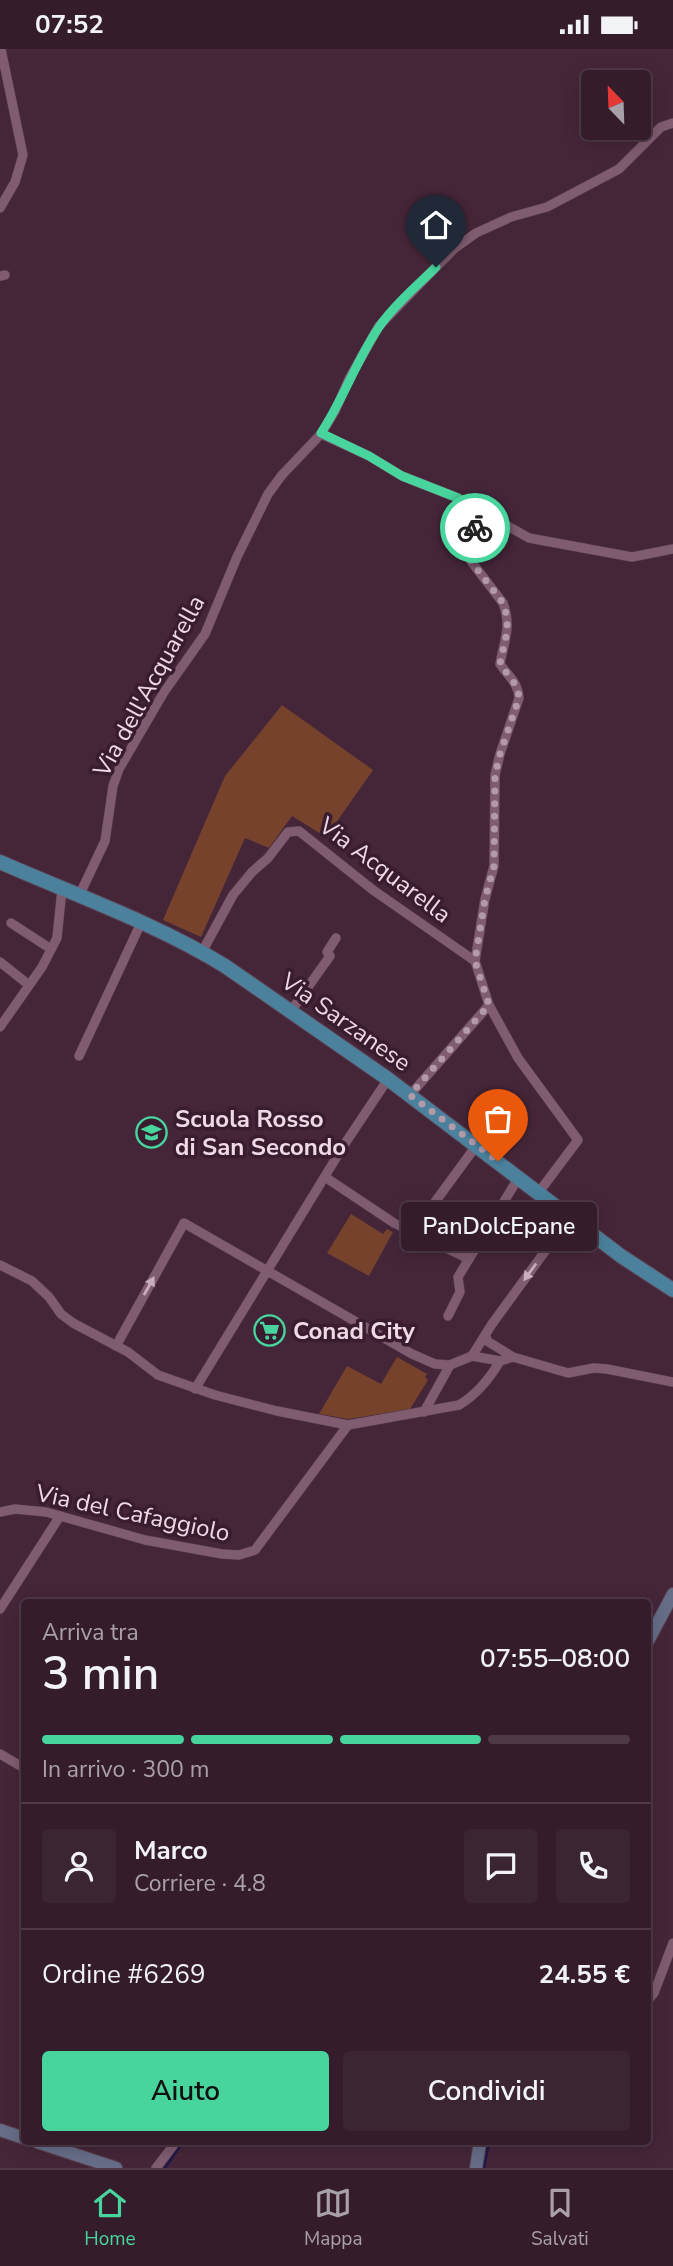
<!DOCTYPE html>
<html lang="it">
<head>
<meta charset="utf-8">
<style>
	body { margin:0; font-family:"Nunito Sans",sans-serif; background:#3c2533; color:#f1f3f6; height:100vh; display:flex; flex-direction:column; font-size:26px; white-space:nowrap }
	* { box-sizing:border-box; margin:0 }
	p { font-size:23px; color:#a9a1a9 }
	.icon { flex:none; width:38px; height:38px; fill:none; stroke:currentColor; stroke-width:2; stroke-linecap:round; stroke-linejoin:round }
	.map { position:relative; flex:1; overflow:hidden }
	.details { position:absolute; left:21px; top:1550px; width:630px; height:546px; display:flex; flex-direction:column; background:#341c2b; border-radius:7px; box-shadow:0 4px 18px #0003,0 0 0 2px #4e3a47 }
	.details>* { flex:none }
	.needle { width:46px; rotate:337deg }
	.controls { position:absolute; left:581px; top:21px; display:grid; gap:14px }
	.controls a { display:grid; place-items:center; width:70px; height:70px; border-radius:7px; background:#341c2b; box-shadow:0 4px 18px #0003,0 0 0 2px #4e3a47; font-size:35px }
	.pin { position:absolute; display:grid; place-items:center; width:60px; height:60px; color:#fff; margin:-72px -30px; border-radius:50% 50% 50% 0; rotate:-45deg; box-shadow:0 0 7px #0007 }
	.pin .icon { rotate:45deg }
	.courier { position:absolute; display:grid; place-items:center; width:70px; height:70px; margin:-35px; border:5px solid #48d49d; border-radius:50%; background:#fff; color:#222; box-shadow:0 2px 9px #0007 }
	.bubble { position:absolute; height:49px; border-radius:7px; background:#341c2b; box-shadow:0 4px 18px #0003,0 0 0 2px #4e3a47; font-size:23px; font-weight:600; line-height:49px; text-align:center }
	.head em { font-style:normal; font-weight:600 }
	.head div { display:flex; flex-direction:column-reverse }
	.head { display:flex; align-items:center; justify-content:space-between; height:119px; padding:0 21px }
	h1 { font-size:46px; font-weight:600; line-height:52px }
	.bar { display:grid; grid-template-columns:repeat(4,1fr); gap:10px 7px; align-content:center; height:84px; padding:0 21px }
	.bar i { height:9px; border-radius:5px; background:#4e3a47 }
	.bar .current { background:#48d49d }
	.bar p { grid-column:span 4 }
	.line { display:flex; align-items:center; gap:18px; padding:0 21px; border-top:2px solid #4e3a47 }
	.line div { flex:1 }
	.round { display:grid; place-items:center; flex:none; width:74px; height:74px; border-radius:7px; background:#3c2533 }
	.action { display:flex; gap:14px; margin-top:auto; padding:14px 21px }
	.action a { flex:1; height:80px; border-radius:7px; background:#48d49d; color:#111; font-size:28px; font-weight:600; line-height:80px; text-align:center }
	.action a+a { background:#3c2533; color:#f1f3f6 }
	.status { display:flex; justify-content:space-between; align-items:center; height:49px; padding:0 35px; background:#341c2b; direction:ltr }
	.status svg { height:19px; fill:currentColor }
	.menu { display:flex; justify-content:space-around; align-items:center; height:98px; border-top:2px solid #4e3a47; background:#341c2b; font-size:19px; color:#a9a1a9 }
	.menu a { display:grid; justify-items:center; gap:4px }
	.menu .current { color:#48d49d }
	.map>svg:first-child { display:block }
</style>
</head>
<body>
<div class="status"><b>07:52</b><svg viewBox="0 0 49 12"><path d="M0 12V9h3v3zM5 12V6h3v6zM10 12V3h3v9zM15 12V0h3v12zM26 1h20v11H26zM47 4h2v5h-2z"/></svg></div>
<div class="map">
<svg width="673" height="2119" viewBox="0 0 673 2119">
	<rect width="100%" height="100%" fill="#452639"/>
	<g fill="#76422c">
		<polygon points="282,656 373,721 326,788 292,767 269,799 245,789 201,888 163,871 225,727"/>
		<polygon points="351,1165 383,1185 387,1180 393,1183 369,1227 327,1204"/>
		<polygon points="397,1308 427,1325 425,1328 428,1331 410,1360 349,1370 319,1365 347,1317 381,1335"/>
	</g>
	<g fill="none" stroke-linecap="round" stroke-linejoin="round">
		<g stroke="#1e174c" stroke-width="2.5">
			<polyline points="648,1603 652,1595"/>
			<polyline points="165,2119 183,2093"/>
			<polyline points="484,2119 489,2093"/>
		</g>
		<defs>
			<g id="street">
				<polyline points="0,159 15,133 23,106 1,0"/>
				<polyline points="0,227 5,226"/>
				<polyline points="321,385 369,407 402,427 458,449 529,489 632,508 673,500"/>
				<polyline points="79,847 105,792 113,737 119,720 164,643 205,585 237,508 268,445 282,426 321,385 335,362 349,330 379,277 436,218 455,199 476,184 511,168 547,158 619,120 661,78 673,74"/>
				<polyline points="11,874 51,900"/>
				<polyline points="202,903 233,846 252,823 268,809 288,783 299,782 373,841 475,912 489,956 518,1009 578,1091 539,1143"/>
				<path d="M475,912L485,850L494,817L495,726L500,705L519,649C518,633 508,627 500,615C504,592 512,578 503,554L464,503L466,492L486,467"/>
				<polyline points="0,913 29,936"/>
				<polyline points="291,962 330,907 327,903 336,889"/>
				<polyline points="0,978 42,918 57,889 62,840"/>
				<polyline points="79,1007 141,874"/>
				<polyline points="410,1046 489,956"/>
				<polyline points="325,1128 394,1174 469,1210"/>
				<polyline points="435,1153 476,1097"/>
				<polyline points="0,1216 32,1232 49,1248 61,1265 73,1274 128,1303 158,1326 215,1346 277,1362 348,1376"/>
				<polyline points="448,1267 460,1243 458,1228 519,1128"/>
				<polyline points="486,1287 487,1292 513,1308"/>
				<polyline points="116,1297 184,1174 412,1305 435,1315 450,1316 472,1307 500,1312"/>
				<polyline points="472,1307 492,1275 570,1168"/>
				<polyline points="195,1340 344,1096 388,1030"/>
				<polyline points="424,1363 450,1316"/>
				<path d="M0,1463L15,1460L46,1463L145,1491L222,1505L239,1506L255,1501L348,1376L459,1356C476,1346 490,1329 500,1312L513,1308L568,1324L594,1319L607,1320L673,1333"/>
				<polyline points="0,1560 60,1467"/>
				<polyline points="0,1705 24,1719"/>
				<polyline points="648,1951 654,1944 673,1894"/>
				<polyline points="156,2119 176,2093"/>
			</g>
			<g id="secondary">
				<polyline points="648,1592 673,1545"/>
				<polyline points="0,2081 24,2089"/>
				<polyline points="37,2093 116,2119"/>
				<polyline points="476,2119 480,2093"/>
			</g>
			<path id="primary" d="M0,813C75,846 155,874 225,917L388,1030L621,1207L673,1241"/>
		</defs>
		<use href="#street" stroke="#5d4253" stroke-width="10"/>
		<use href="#secondary" stroke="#5d4253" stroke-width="14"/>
		<use href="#primary" stroke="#5d4253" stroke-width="16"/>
		<use href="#street" stroke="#805c71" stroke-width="9"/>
		<use href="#secondary" stroke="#666e87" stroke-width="12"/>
		<use href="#primary" stroke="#4b819d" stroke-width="14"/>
	</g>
	<defs><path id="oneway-solid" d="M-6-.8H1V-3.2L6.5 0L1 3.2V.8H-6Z" transform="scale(1.75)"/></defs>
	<g fill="#c8adbc">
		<use href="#oneway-solid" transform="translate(530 1223) rotate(126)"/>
		<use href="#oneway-solid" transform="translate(149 1237) rotate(-61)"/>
	</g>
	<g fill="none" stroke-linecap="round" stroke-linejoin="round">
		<path stroke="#b39aa9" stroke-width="7" stroke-dasharray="0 12.6" d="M475,479L466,492L464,503L503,554C512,578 504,592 500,615C508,627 518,634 519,649L500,705L495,726L494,817L485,850L475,912L489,956L410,1046L498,1112"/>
		<path stroke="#48d49d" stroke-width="9" d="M436,218C417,237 394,256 379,278C356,312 343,351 321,384L369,407L402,427L458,449L486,467L475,479"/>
	</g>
	<defs>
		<symbol id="school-ring" viewBox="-11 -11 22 22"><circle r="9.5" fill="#3a1c2f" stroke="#48d49d" stroke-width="1.5"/><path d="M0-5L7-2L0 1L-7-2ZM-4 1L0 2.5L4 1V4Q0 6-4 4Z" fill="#48d49d"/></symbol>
		<symbol id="supermarket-ring" viewBox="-11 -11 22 22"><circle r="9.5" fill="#3a1c2f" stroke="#48d49d" stroke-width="1.5"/><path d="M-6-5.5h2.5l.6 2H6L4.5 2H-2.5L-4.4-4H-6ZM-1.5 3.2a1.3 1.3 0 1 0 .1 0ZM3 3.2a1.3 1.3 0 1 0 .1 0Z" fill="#48d49d"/></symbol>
	</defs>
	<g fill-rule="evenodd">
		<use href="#school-ring" x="134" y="1066" width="35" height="35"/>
		<use href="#supermarket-ring" x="252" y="1264" width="35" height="35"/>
	</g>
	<g text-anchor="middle" stroke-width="7" stroke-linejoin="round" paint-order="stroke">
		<g font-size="24" fill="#eed9e5" stroke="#3a1c2f">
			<text transform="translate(149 637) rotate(-61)" y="8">Via dell'Acquarella</text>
			<text transform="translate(385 821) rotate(37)" y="8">Via Acquarella</text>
			<text transform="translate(346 973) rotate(35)" y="8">Via Sarzanese</text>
			<text transform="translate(133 1464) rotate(12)" y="8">Via del Cafaggiolo</text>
		</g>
		<g font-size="24" font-weight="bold" fill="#eed9e5" stroke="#3a1c2f" text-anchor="start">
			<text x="175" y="1078">Scuola Rosso<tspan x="175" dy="28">di San Secondo</tspan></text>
			<text x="293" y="1290">Conad City</text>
		</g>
	</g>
</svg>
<div class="controls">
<a><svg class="needle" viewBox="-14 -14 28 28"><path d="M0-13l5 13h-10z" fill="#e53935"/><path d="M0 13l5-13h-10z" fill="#a9a1a9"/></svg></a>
</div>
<div class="pin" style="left:498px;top:1112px;background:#ea580c"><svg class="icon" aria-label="bag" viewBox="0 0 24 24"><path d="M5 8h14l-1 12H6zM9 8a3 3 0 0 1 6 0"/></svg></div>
<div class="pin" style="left:436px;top:218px;background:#1f2937"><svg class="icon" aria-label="home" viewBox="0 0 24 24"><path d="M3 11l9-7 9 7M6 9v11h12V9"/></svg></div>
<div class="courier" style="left:475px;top:479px"><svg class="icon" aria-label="bike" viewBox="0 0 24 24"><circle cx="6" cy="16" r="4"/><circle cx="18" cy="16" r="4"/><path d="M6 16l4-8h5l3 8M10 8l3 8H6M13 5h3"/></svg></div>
<div class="bubble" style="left:401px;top:1153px;width:196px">PanDolcEpane</div>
<section class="details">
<div class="head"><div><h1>3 min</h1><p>Arriva tra</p></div><em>07:55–08:00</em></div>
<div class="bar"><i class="current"></i><i class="current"></i><i class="current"></i><i></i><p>In arrivo · 300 m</p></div>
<div class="line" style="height:126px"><a class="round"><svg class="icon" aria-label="person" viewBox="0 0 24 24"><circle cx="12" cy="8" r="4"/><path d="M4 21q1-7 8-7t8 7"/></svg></a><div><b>Marco</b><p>Corriere · 4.8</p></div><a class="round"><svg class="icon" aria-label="chat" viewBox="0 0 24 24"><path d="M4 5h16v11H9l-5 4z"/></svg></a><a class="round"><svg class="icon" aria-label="phone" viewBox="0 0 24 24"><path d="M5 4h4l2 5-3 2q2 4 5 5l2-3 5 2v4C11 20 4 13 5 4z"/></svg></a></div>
<div class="line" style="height:91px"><div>Ordine #6269</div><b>24.55 €</b></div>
<div class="action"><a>Aiuto</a><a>Condividi</a></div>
</section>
</div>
<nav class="menu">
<a class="current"><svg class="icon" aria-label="home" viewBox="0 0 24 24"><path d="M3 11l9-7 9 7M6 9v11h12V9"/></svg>Home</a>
<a><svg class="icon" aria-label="map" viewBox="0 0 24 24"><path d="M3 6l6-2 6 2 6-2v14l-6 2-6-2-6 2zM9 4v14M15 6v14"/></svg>Mappa</a>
<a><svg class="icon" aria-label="saved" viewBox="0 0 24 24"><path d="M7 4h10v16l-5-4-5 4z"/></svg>Salvati</a>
</nav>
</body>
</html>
